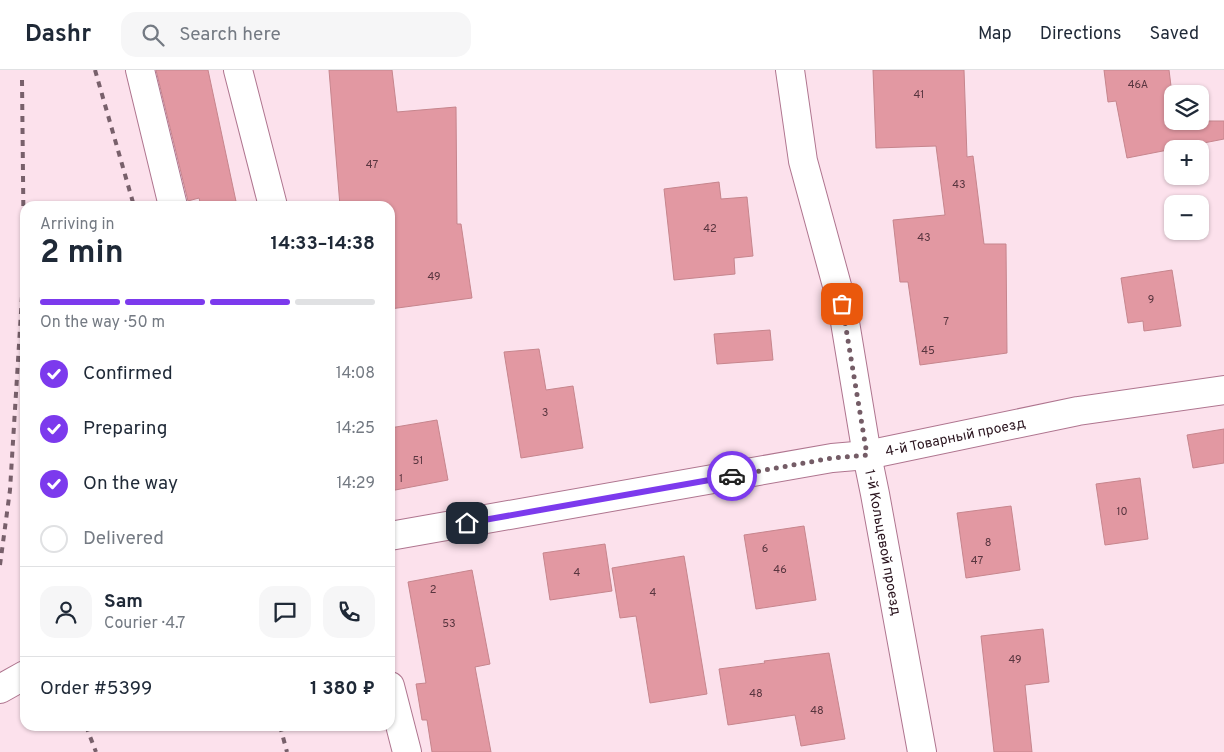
<!DOCTYPE html>
<html lang="en">
<head>
<meta charset="utf-8">
<style>
	body { margin:0; font-family:Overpass,sans-serif; background:#f6f6f7; color:#1f2937; height:100vh; display:flex; flex-direction:column; font-size:19px; white-space:nowrap }
	* { box-sizing:border-box; margin:0 }
	p { font-size:16px; color:#747a83 }
	.icon { flex:none; width:28px; height:28px; fill:none; stroke:currentColor; stroke-width:2; stroke-linecap:round; stroke-linejoin:round }
	.map { position:relative; flex:1; overflow:hidden }
	.panel { position:absolute; left:20px; top:131px; width:375px; height:530px; display:flex; flex-direction:column; background:#fff; border-radius:15px; box-shadow:0 1px 4px #0004 }
	.panel>* { flex:none }
	.fabs { position:absolute; left:1164px; top:15px; display:grid; gap:10px }
	.fabs a { display:grid; place-items:center; width:45px; height:45px; border-radius:10px; background:#fff; box-shadow:0 1px 4px #0004; font-size:25px }
	.pin { position:absolute; display:grid; place-items:center; width:42px; height:42px; color:#fff; margin:-21px; border-radius:10px; box-shadow:0 2px 8px #0006 }
	.courier { position:absolute; display:grid; place-items:center; width:50px; height:50px; margin:-25px; border:4px solid #7c3aed; border-radius:50%; background:#fff; color:#222; box-shadow:0 1px 6px #0007 }
	.headline em { font-style:normal; font-weight:700 }
	.headline div { display:flex; flex-direction:column-reverse }
	.headline { display:flex; align-items:center; justify-content:space-between; height:85px; padding:0 20px }
	h1 { font-size:32px; font-weight:700; line-height:38px }
	.bar { display:grid; grid-template-columns:repeat(4,1fr); gap:8px 5px; align-content:center; height:60px; padding:0 20px }
	.bar i { height:6px; border-radius:4px; background:#e0e1e3 }
	.bar .active { background:#7c3aed }
	.bar p { grid-column:span 4 }
	.line { display:flex; align-items:center; gap:12px; padding:0 20px; border-top:1px solid #e0e1e3 }
	.line div { flex:1 }
	.round { display:grid; place-items:center; flex:none; width:52px; height:52px; border-radius:15px; background:#f6f6f7 }
	ol { padding:0 20px; list-style:none }
	li { display:flex; align-items:center; gap:15px; height:55px }
	li p { margin-inline-start:auto }
	li .icon { padding:5px; border-radius:50%; background:#7c3aed; color:#fff; stroke-width:4 }
	li:last-child { color:#747a83 }
	li i { width:28px; height:28px; border:2px solid #e0e1e3; border-radius:50% }
	header { display:flex; align-items:center; gap:30px; box-sizing:border-box; height:70px; padding:0 25px; background:#fff; border-bottom:1px solid #e0e1e3 }
	header strong { font-size:24px }
	nav { display:flex; gap:28px; margin-inline-start:auto; font-size:18px }
	.search { width:350px; height:45px; background:#f6f6f7; display:flex; align-items:center; gap:12px; box-sizing:border-box; padding:0 18px; border-radius:15px; color:#747a83; font-size:19px }
	.map>svg:first-child { display:block }
</style>
</head>
<body>
<header>
<strong>Dashr</strong>
<div class="search"><svg class="icon" aria-label="search" viewBox="0 0 24 24"><circle cx="10" cy="10" r="6"/><path d="M15 15l6 6"/></svg>Search here</div>
<nav><a>Map</a><a>Directions</a><a>Saved</a></nav>
</header>
<div class="map">
<svg width="1224" height="682" viewBox="0 0 1224 682">
	<rect width="100%" height="100%" fill="#fce1ec"/>
	<g fill="#e298a2" stroke="#c6858d">
		<polygon points="156,0 208,0 237,136 201,136 199,128 188,131"/>
		<polygon points="329,0 392,0 397,42 456,37 457,154 461,154 472,228 390,239 390,136 340,136"/>
		<polygon points="873,0 964,0 967,87 973,86 984,174 1006,174 1007,283 920,295 908,212 900,212 893,150 945,145 936,76 876,78"/>
		<polygon points="1104,0 1169,0 1172,24 1172,51 1224,51 1224,69 1127,88 1116,31 1108,32"/>
		<polygon points="719,112 721,129 747,127 753,186 734,188 735,204 674,210 664,119"/>
		<polygon points="1172,200 1181,256 1144,261 1143,251 1128,253 1121,208"/>
		<polygon points="770,260 773,290 717,294 714,264"/>
		<polygon points="539,279 546,320 573,316 583,378 521,388 504,282"/>
		<polygon points="437,350 448,410 390,421 390,358"/>
		<polygon points="1224,359 1224,393 1193,398 1187,365"/>
		<polygon points="1140,408 1148,469 1105,475 1096,414"/>
		<polygon points="1011,436 1020,500 966,508 957,443"/>
		<polygon points="804,456 816,530 756,539 744,465"/>
		<polygon points="605,474 612,521 550,530 543,483"/>
		<polygon points="684,486 707,624 650,633 636,546 620,548 612,498"/>
		<polygon points="472,500 490,594 475,597 491,682 432,682 427,650 422,650 416,614 426,613 408,512"/>
		<polygon points="1043,559 1049,612 1025,615 1032,682 994,682 981,566"/>
		<polygon points="829,583 845,669 801,676 795,645 728,655 719,599 765,593 764,591"/>
	</g>
	<g fill="none" stroke-linecap="round" stroke-linejoin="round">
		<defs>
			<g id="minor">
				<polyline points="140,0 173,136"/>
				<polyline points="238,0 273,136"/>
				<path id="s1" d="M790,0L803,91L842,234L867,385L875,424L922,682"/>
				<path id="s2" d="M390,466L832,388L867,385L1078,341L1224,320"/>
				<polyline points="390,616 407,682"/>
				<polyline points="0,619 25,605"/>
			</g>
		</defs>
		<use href="#minor" stroke="#af758f" stroke-width="30"/>
		<use href="#minor" stroke="#fff" stroke-width="28"/>
		<g stroke="#78606b" stroke-width="4" stroke-dasharray="6 6" stroke-linecap="butt">
			<polyline points="95,0 134,136"/>
			<polyline points="22,10 24,200"/>
			<polyline points="0,495 10,420 24,194"/>
			<polyline points="86,656 96,682"/>
			<polyline points="280,656 287,682"/>
		</g>
	</g>
	<g fill="none" stroke-linecap="round" stroke-linejoin="round">
		<polyline stroke="#745c66" stroke-width="5" stroke-dasharray="0 9" points="732,406 832,388 867,385 842,234"/>
		<polyline stroke="#7c3aed" stroke-width="6" points="467,453 732,406"/>
	</g>
	<g text-anchor="middle" stroke-width="4.5" stroke-linejoin="round" paint-order="stroke">
		<g font-size="11" fill="#58353f">
			<text x="1138" y="18">46А</text>
			<text x="919" y="28">41</text>
			<text x="372" y="98">47</text>
			<text x="959" y="118">43</text>
			<text x="710" y="162">42</text>
			<text x="924" y="171">43</text>
			<text x="434" y="210">49</text>
			<text x="1151" y="233">9</text>
			<text x="946" y="255">7</text>
			<text x="928" y="284">45</text>
			<text x="545" y="346">3</text>
			<text x="418" y="394">51</text>
			<text x="401" y="412">1</text>
			<text x="1122" y="445">10</text>
			<text x="988" y="476">8</text>
			<text x="765" y="482">6</text>
			<text x="977" y="494">47</text>
			<text x="780" y="503">46</text>
			<text x="577" y="506">4</text>
			<text x="433" y="523">2</text>
			<text x="653" y="526">4</text>
			<text x="449" y="557">53</text>
			<text x="1015" y="593">49</text>
			<text x="756" y="627">48</text>
			<text x="817" y="644">48</text>
		</g>
		<g font-size="14" fill="#2a141e" stroke="#fce1ec">
			<text dy="5" stroke="none"><textPath href="#s2" startOffset="574">4-й Товарный проезд</textPath></text>
			<text dy="5" stroke="none"><textPath href="#s1" startOffset="482">1-й Кольцевой проезд</textPath></text>
		</g>
	</g>
</svg>
<div class="fabs">
<a><svg class="icon" aria-label="layers" viewBox="0 0 24 24"><path d="M12 4l9 5-9 5-9-5zM3 14l9 5 9-5"/></svg></a>
<a>+</a>
<a>−</a>
</div>
<div class="pin" style="left:842px;top:234px;background:#ea580c"><svg class="icon" aria-label="bag" viewBox="0 0 24 24"><path d="M5 8h14l-1 12H6zM9 8a3 3 0 0 1 6 0"/></svg></div>
<div class="pin" style="left:467px;top:453px;background:#1f2937"><svg class="icon" aria-label="home" viewBox="0 0 24 24"><path d="M3 11l9-7 9 7M6 9v11h12V9"/></svg></div>
<div class="courier" style="left:732px;top:406px"><svg class="icon" aria-label="car" viewBox="0 0 24 24"><path d="M5 17H2v-5l4-1 3-4h7l3 4 3 1v5h-3M9 17h6M6 11h13"/><circle cx="7" cy="17" r="2"/><circle cx="17" cy="17" r="2"/></svg></div>
<section class="panel">
<div class="headline"><div><h1>2 min</h1><p>Arriving in</p></div><em>14:33–14:38</em></div>
<div class="bar"><i class="active"></i><i class="active"></i><i class="active"></i><i></i><p>On the way · 50 m</p></div>
<ol>
<li><svg class="icon" aria-label="check" viewBox="0 0 24 24"><path d="M5 12l5 5 9-10"/></svg>Confirmed<p>14:08</p></li>
<li><svg class="icon" aria-label="check" viewBox="0 0 24 24"><path d="M5 12l5 5 9-10"/></svg>Preparing<p>14:25</p></li>
<li><svg class="icon" aria-label="check" viewBox="0 0 24 24"><path d="M5 12l5 5 9-10"/></svg>On the way<p>14:29</p></li>
<li><i></i>Delivered</li>
</ol>
<div class="line" style="height:90px"><a class="round"><svg class="icon" aria-label="person" viewBox="0 0 24 24"><circle cx="12" cy="8" r="4"/><path d="M4 21q1-7 8-7t8 7"/></svg></a><div><b>Sam</b><p>Courier · 4.7</p></div><a class="round"><svg class="icon" aria-label="chat" viewBox="0 0 24 24"><path d="M4 5h16v11H9l-5 4z"/></svg></a><a class="round"><svg class="icon" aria-label="phone" viewBox="0 0 24 24"><path d="M5 4h4l2 5-3 2q2 4 5 5l2-3 5 2v4C11 20 4 13 5 4z"/></svg></a></div>
<div class="line" style="height:65px"><div>Order #5399</div><b>1 380 ₽</b></div>
</section>
</div>
</body>
</html>
